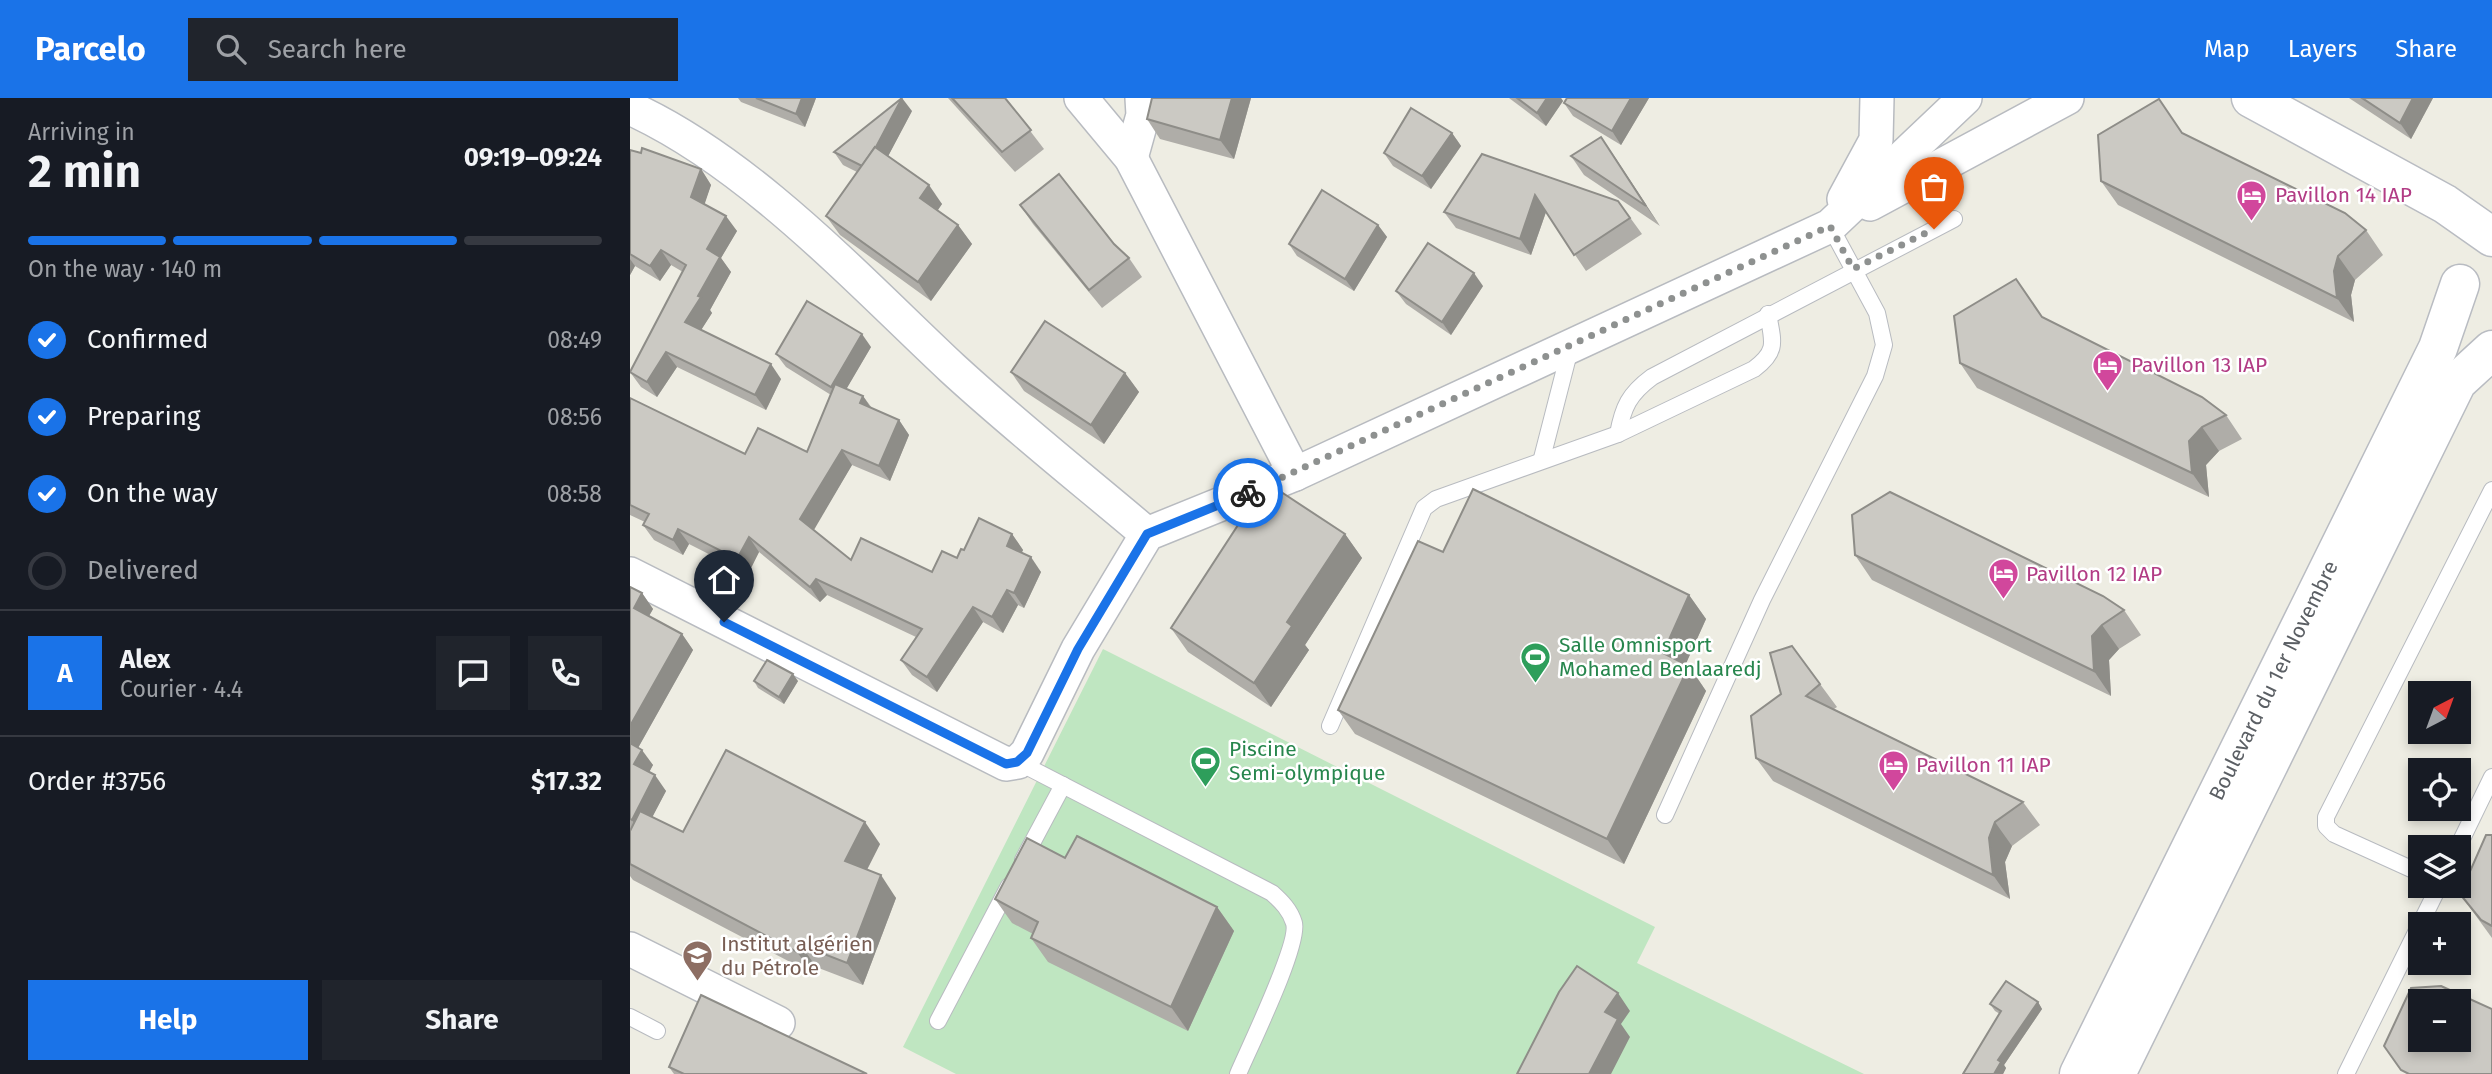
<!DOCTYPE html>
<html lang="en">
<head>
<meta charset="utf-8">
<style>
	body { margin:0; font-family:"Fira Sans",sans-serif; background:#20242c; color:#f1f3f6; height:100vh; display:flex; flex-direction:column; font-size:26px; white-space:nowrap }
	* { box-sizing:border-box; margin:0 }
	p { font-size:23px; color:#9ea1a6 }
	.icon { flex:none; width:38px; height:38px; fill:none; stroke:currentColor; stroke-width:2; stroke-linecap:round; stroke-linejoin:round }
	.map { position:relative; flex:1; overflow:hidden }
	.sheet { display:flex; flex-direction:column; background:#171b24; width:630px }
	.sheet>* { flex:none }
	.needle { width:46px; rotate:41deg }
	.controls { position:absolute; left:1778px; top:583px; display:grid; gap:14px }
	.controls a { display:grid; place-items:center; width:63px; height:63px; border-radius:0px; background:#171b24; box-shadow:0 4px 10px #0003; font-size:35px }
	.pin { position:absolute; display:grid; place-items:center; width:60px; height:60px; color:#fff; margin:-72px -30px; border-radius:50% 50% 50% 0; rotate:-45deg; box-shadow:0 0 7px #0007 }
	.pin .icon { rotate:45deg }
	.courier { position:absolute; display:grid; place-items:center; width:70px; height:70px; margin:-35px; border:5px solid #1a73e8; border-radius:50%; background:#fff; color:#222; box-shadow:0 2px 9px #0007 }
	.headline em { font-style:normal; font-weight:700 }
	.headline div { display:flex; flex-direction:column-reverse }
	.headline { display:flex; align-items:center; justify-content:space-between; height:119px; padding:0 28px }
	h1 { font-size:46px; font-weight:700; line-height:52px }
	.bar { display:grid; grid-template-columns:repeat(4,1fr); gap:10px 7px; align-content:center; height:84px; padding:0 28px }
	.bar i { height:9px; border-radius:5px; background:#363941 }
	.bar .active { background:#1a73e8 }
	.bar p { grid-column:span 4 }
	.line { display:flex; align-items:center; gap:18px; padding:0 28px; border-top:2px solid #363941 }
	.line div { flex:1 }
	.round { display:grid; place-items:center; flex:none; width:74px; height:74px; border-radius:0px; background:#20242c }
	ol { padding:0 28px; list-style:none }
	li { display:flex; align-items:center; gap:21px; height:77px }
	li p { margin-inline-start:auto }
	li .icon { padding:7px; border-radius:50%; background:#1a73e8; color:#fff; stroke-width:4 }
	li:last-child { color:#9ea1a6 }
	li i { width:38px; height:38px; border:4px solid #363941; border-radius:50% }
	.button { display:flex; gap:14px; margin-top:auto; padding:14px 28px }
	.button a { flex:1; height:80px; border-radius:0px; background:#1a73e8; color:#fff; font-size:28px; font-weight:700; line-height:80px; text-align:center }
	.button a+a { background:#20242c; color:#f1f3f6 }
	header { display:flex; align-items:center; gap:42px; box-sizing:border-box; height:98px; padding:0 35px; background:#1a73e8; color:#fff }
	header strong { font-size:33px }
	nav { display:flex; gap:38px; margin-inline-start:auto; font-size:24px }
	.search { width:490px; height:63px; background:#20242c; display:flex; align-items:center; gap:18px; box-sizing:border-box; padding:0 24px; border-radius:0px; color:#9ea1a6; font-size:26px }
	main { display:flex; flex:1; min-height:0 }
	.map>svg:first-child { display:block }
</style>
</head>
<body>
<header>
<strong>Parcelo</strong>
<div class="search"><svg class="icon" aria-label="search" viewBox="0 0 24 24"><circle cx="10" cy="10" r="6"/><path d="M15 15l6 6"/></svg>Search here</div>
<nav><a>Map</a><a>Layers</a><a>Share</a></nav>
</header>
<main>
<section class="sheet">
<div class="headline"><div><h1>2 min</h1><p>Arriving in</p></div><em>09:19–09:24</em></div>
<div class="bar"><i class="active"></i><i class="active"></i><i class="active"></i><i></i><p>On the way · 140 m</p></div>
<ol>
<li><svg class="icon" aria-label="check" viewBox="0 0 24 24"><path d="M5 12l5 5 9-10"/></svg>Confirmed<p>08:49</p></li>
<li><svg class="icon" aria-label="check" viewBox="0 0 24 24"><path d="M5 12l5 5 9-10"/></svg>Preparing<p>08:56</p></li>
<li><svg class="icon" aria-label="check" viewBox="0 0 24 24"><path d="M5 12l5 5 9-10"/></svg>On the way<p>08:58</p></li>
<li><i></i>Delivered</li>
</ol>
<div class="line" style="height:126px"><b class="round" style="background:#1a73e8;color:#fff">A</b><div><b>Alex</b><p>Courier · 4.4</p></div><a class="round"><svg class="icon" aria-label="chat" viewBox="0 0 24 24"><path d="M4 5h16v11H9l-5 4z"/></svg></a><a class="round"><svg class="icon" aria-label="phone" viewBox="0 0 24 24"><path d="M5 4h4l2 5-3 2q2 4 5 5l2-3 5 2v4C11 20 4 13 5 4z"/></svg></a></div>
<div class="line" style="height:91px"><div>Order #3756</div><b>$17.32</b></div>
<div class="button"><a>Help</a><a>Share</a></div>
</section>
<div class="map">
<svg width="1862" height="976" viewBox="0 0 1862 976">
	<rect width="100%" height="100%" fill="#eeede3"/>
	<polygon fill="#bfe6c1" points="473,551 1025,829 1007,865 1234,976 326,976 273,949"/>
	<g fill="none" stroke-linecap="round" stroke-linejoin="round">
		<defs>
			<g id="lane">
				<path d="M988,336C993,309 999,296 1022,279L1324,121"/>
				<polyline points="912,360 940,251"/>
				<path d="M700,628L794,410L806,401L988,336L1124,271C1148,253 1143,244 1138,216"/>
				<path d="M388,664L642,795C652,804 660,812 664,825C670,846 619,950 608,976"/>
				<polyline points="1035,717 1132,502 1245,278 1254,247 1247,215 1200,128"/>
				<polyline points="1828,749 1862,679"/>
				<polyline points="393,762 433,687"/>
				<polyline points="1790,775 1704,736 1696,728 1696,719 1862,392"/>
				<polyline points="0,919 27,933"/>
				<polyline points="308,923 379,788"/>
				<polyline points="1716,976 1809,788"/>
			</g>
			<g id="street">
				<polyline points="451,0 501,60 665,376"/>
				<path d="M0,10C119,64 227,181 322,270C385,328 452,381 517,436"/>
				<polyline points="501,60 513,17 512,0"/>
				<polyline points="1214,101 1246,42 1247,0"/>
				<polyline points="1240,106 1437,0"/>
				<polyline points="0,476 376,666 388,664 397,655 448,551 517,436 665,376 1200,128 1335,0"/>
				<polyline points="0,851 148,925"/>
			</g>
			<g id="secondary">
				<polyline points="1621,0 1815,106 1862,139"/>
				<path id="s1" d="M1449,976L1808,250L1830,186"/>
				<polyline points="1486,976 1827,284 1862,252"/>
			</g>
		</defs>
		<use href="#lane" stroke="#b8bbc0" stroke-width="18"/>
		<use href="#street" stroke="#b8bbc0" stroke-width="36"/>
		<use href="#secondary" stroke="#b9bcc2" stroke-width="41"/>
		<use href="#lane" stroke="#fff" stroke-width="16"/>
		<use href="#street" stroke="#fff" stroke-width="33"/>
		<use href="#secondary" stroke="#fff" stroke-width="38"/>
	</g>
	<g fill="#afada8">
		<polygon points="108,0 186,0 175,29 111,4"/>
		<polygon points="318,0 375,0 414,51 385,74"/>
		<polygon points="621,0 604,61 530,41 517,21"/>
		<polygon points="879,0 931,0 933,3 916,28"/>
		<polygon points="1019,0 991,47 943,18 934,5"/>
		<polygon points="1719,0 1803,0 1781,41"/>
		<polygon points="282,13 258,58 312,106 307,113 328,127 342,146 301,203 210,137 196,118 227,74 213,67 204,54"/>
		<polygon points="822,35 831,48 801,91 763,68 754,55"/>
		<polygon points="1553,36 1736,132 1753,157 1725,182 1721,197 1724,224 1488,107 1471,83"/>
		<polygon points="971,39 984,58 1030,128 954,77 941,58"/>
		<polygon points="0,52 11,55 71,71 81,87 74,106 107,133 91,160 101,174 80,212 82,215 71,232 151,281 136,312 47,269 27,299 11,289 0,274 53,174 41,167 30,183 5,168 0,177"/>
		<polygon points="988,103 1012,136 956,173 916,114 901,157 826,130 814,114"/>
		<polygon points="390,107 484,146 499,160 512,179 472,210 403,126"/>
		<polygon points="748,127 757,139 724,193 667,158 659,146"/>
		<polygon points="853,188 821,237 776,206 766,193"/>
		<polygon points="1413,219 1596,317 1612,341 1589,353 1576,367 1579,399 1347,290 1330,265"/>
		<polygon points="241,249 216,291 233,298 242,310 269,322 279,337 260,383 222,367 183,432 221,462 302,474 327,460 334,452 382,436 393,452 391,455 411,474 394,510 388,507 373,535 353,524 307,594 282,577 271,562 286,539 197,497 190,504 129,454 118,476 59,446 53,457 24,442 13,427 15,424 0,417 0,300 115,356 177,354 201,297 156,269 146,256"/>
		<polygon points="381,274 495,275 509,294 474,346 394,293"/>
		<polygon points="715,436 732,460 675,547 679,552 641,609 558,554 541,530"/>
		<polygon points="813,454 1059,497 1076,521 1055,567 1059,568 1076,593 994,766 725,636 708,612"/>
		<polygon points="1225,457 1494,512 1511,537 1489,551 1479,562 1481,598 1242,482"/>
		<polygon points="0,489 12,495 23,511 19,518 52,536 63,552 8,650 23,667 19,674 36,693 22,719 53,734 250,746 237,772 266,800 233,887 186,869 183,876 3,782 0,778"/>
		<polygon points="124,583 168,583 154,606 128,590"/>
		<polygon points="1190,586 1207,609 1204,611 1393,704 1410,727 1382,748 1375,764 1380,801 1143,683 1126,660 1121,618"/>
		<polygon points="1862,737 1862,840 1830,796"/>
		<polygon points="435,760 587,809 604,833 558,933 418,864 401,840 403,836 382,825 365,801"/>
		<polygon points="1408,904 1412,911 1374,967 1376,970 1373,976 1332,976 1370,916 1365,913 1360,906"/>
		<polygon points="39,969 237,976 44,976"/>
	</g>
	<g fill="#8e8d88">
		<polygon points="172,0 186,0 175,29 166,16"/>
		<polygon points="272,0 282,13 245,83 235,70"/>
		<polygon points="602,0 621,0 604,61 590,42"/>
		<polygon points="917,0 931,0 933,3 916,28 907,15"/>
		<polygon points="1001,0 1019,0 991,47 982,33"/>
		<polygon points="1783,0 1803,0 1781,41 1770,25"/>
		<polygon points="822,35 831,48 801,91 792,78"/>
		<polygon points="971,39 984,58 1030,128 1016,108"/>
		<polygon points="71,71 81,87 72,114 61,99"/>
		<polygon points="299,87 312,106 303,119 290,100"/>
		<polygon points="905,97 916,114 901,157 890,141"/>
		<polygon points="96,118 107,133 91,160 101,174 80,212 82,215 66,240 55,224 77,151"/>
		<polygon points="328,127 342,146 301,203 288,184"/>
		<polygon points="748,127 757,139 724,193 715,181"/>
		<polygon points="31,152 41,167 30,183 20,168"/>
		<polygon points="1708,158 1725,182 1721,197 1724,224 1707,200 1704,173"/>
		<polygon points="0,161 5,168 0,177"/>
		<polygon points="844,175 853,188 821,237 812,224"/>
		<polygon points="232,236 241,249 210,302 201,289"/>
		<polygon points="36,254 47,269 27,299 17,284"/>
		<polygon points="141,266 151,281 136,312 125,297"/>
		<polygon points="495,275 509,294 474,346 461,327"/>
		<polygon points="233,298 243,313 230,305"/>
		<polygon points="269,322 279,337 260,383 249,368"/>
		<polygon points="1572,329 1589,353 1576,367 1579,399 1562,375 1559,343"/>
		<polygon points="212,352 222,367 181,437 170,421"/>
		<polygon points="48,431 59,446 53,457 43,442"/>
		<polygon points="382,436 393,452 388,463 377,448"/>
		<polygon points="715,436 732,460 675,547 679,552 641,609 624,585 657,524"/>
		<polygon points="119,439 129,454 118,476 107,461"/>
		<polygon points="401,459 411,474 394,510 384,495"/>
		<polygon points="186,481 197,497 190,504 180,489"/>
		<polygon points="377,492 388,507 373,535 362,519"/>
		<polygon points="12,495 23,511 15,525 4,510"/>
		<polygon points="1059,497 1076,521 1050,579 1033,555"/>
		<polygon points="343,509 353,524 307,594 297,579"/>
		<polygon points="1472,527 1489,551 1479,562 1481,598 1464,573 1462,538"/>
		<polygon points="52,536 63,552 4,657 0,652 0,628"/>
		<polygon points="1059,568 1076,593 994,766 977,741"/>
		<polygon points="163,576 168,583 154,606 149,599"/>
		<polygon points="12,652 23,667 15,682 4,666"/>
		<polygon points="25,677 36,693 13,737 2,722"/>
		<polygon points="235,724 250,746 230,785 215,763"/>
		<polygon points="1365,724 1382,748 1375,764 1380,801 1363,777 1359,740"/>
		<polygon points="251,777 266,800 233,887 217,865"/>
		<polygon points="587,809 604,833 558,933 541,909"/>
		<polygon points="171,847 186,869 183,876 167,854"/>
		<polygon points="988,895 1000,913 991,926 1000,939 981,976 959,976 975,914"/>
		<polygon points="1408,904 1412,911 1374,967 1376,970 1373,976 1364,976 1368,962"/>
	</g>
	<g fill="#cbc9c3" stroke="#8e8d88" stroke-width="2" fill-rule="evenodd">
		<polygon points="126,0 172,0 166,16"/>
		<polygon points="272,0 246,49 245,49 232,68 204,54"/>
		<polygon points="322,0 375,0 401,32 372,54"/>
		<polygon points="522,0 602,0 590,42 517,21"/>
		<polygon points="887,0 917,0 907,15"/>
		<polygon points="937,0 1001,0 982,33 934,5"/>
		<polygon points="1732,0 1783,0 1770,25"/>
		<polygon points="1529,1 1552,35 1715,115 1736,132 1708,158 1704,173 1707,200 1471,83 1468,37"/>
		<polygon points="781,10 822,35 792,78 754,55"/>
		<polygon points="971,39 1016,108 941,58"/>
		<polygon points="245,49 299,87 290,100 328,127 288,184 196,118"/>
		<polygon points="12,50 71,71 61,99 96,118 77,151 90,159 68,198 71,199 55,224 141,266 125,297 36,254 17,284 0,274 56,167 31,152 20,168 0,156 0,52 11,55"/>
		<polygon points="852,56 988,103 1000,120 944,157 905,97 890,141 814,114"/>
		<polygon points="429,76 484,146 499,160 459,192 390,107"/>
		<polygon points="692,92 748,127 715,181 659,146"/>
		<polygon points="798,145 844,175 812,224 766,193"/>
		<polygon points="1386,181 1412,219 1572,299 1596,317 1572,329 1559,343 1562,375 1330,265 1324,218"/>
		<polygon points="177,203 232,236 201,289 146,256"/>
		<polygon points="415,223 495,275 461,327 381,274"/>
		<polygon points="205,286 233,298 230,305 269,322 249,368 212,352 170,421 221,462 231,440 302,474 312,453 327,460 331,451 334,452 349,420 382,436 377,448 401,459 384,495 377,492 362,519 343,509 297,579 271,562 292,531 186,481 180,489 119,439 107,461 48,431 43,442 13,427 19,416 0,407 0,300 115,356 128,330 177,354"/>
		<polygon points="636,384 715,436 657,524 662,528 624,585 541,530"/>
		<polygon points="843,391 1059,497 1033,555 1059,568 977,741 708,612 788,443 813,454"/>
		<polygon points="1260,394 1473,498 1494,512 1472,527 1462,538 1464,573 1225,457 1222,417"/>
		<polygon points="0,489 12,495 4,510 52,536 0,628"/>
		<polygon points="1162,548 1190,586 1176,598 1393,704 1365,724 1359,740 1363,777 1126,660 1121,618 1151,596 1140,555"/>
		<polygon points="137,562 163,576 149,599 124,583"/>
		<polygon points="0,645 12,652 4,666 25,677 2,722 0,721"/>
		<polygon points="96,652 235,724 215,763 251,777 217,865 171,847 167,854 0,766 0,733 10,713 53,734"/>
		<polygon points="1856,737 1862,737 1862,828 1851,822 1830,796"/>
		<polygon points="447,738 587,809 541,909 401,840 408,824 365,801 397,740 435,760"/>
		<polygon points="947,868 988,895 975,914 988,921 959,976 887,976 929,894"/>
		<polygon points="1376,883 1408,904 1368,962 1371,964 1364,976 1333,976 1371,913 1360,906"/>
		<path d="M1811,888L1862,911V976H1779L1771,972L1754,948L1781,890ZM1790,903H1829V942H1790Z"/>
		<polygon points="71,897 237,976 54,976 39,969"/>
	</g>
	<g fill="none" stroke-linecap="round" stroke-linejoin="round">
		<polyline stroke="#8e9190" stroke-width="7" stroke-dasharray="0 12.6" points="618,395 1200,128 1223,171 1304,131"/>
		<polyline stroke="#1a73e8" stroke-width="9" points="94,524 376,666 387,664 397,655 448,551 517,436 618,395"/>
	</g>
	<defs>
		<symbol id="hotel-pin" viewBox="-11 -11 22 30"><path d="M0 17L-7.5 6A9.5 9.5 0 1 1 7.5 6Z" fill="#d1479c" stroke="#fff"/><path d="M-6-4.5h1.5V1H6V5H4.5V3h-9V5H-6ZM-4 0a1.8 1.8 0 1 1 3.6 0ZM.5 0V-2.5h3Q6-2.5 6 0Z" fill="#fff"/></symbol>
		<symbol id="stadium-pin" viewBox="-11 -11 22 30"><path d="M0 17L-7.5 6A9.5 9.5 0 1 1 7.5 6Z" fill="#2e9e5b" stroke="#fff"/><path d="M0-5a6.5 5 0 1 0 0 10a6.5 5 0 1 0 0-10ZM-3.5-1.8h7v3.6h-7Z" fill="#fff"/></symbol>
		<symbol id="university-pin" viewBox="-11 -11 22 30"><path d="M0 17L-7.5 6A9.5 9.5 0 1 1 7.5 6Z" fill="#8d6e63" stroke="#fff"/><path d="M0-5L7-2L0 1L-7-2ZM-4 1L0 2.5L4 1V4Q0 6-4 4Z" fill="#fff"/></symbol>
	</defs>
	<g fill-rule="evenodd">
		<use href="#hotel-pin" x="1604" y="80" width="35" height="47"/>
		<use href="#hotel-pin" x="1460" y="250" width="35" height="47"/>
		<use href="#hotel-pin" x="1356" y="458" width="35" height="47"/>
		<use href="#stadium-pin" x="888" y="542" width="35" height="47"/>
		<use href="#stadium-pin" x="558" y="646" width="35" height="47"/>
		<use href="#hotel-pin" x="1246" y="650" width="35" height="47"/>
		<use href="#university-pin" x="50" y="840" width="35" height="47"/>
	</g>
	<g text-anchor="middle" stroke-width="5" stroke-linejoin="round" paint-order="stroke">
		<g font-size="21" fill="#b23c85" stroke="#fff" text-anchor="start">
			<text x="1645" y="104">Pavillon 14 IAP</text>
			<text x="1501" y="274">Pavillon 13 IAP</text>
			<text x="1396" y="483">Pavillon 12 IAP</text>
			<text x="1286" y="674">Pavillon 11 IAP</text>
		</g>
		<g font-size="21" fill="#27864d" stroke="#fff" text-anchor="start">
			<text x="929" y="554">Salle Omnisport<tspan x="929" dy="24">Mohamed Benlaaredj</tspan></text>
			<text x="599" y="658">Piscine<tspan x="599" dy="24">Semi-olympique</tspan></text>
		</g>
		<g font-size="21" fill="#5b5f64" stroke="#fff">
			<text dy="7" stroke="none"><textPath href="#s1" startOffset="439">Boulevard du 1er Novembre</textPath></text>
		</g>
		<g font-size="21" fill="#785e54" stroke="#fff" text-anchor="start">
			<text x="91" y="853">Institut algérien<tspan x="91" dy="24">du Pétrole</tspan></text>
		</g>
	</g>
</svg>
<div class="controls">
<a><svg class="needle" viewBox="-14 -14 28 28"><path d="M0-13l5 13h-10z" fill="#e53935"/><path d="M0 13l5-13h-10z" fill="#9ea1a6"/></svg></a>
<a><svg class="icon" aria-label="locate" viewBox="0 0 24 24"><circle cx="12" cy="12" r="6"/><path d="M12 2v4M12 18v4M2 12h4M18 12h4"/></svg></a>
<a><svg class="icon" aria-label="layers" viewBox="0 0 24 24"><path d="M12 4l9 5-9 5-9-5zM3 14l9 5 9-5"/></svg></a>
<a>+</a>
<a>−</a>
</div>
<div class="pin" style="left:1304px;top:131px;background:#ea580c"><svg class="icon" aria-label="bag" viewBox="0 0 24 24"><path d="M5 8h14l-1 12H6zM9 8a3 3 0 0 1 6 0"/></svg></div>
<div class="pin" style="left:94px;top:524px;background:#1f2937"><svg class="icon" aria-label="home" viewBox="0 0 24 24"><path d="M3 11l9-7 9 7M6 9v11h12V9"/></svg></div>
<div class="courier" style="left:618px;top:395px"><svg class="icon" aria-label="bike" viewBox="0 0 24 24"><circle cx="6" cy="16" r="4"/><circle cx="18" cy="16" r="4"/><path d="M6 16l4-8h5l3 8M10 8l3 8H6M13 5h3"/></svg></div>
</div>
</main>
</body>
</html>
